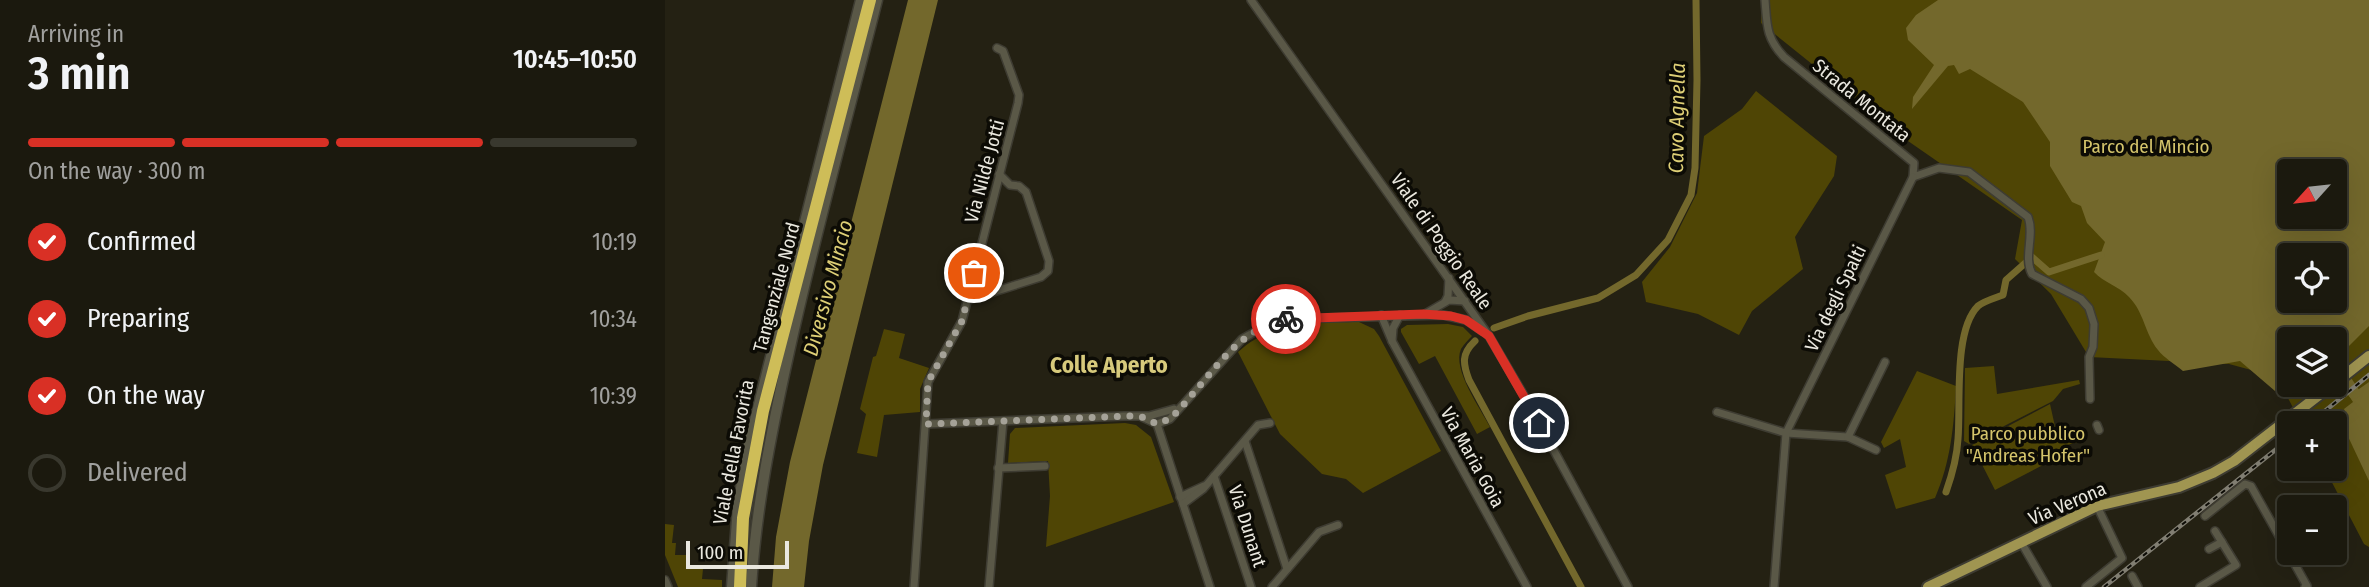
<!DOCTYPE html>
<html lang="en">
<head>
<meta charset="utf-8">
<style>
	body { margin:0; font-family:"Fira Sans Condensed",sans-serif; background:#28261c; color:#f1f3f6; height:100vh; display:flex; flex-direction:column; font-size:26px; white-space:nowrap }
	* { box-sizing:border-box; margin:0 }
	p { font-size:23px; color:#a0a09e }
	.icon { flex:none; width:38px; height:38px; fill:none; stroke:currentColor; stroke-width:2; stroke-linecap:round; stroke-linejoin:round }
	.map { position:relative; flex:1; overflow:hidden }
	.details { display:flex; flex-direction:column; background:#1b190e; width:665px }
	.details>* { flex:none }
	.needle { width:46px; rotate:243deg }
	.fabs { position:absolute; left:1612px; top:159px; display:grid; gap:14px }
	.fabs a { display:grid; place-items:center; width:70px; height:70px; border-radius:7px; background:#1b190e; box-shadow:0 7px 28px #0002,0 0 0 2px #39382e; font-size:35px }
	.scale { position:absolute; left:21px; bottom:18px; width:103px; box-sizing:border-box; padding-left:7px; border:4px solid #eae8df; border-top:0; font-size:19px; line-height:24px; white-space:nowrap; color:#eae8df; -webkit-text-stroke:5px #0c0b05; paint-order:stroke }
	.pin { position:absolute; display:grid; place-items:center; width:60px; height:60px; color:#fff; margin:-30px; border:4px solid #fff; border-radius:50%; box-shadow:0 2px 7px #0007 }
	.courier { position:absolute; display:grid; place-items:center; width:70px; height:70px; margin:-35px; border:5px solid #d93025; border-radius:50%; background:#fff; color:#222; box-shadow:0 2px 9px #0007 }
	.overview em { font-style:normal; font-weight:600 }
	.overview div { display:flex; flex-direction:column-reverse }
	.overview { display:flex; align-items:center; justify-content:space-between; height:119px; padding:0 28px }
	h1 { font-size:46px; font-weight:600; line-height:52px }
	.bar { display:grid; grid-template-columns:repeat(4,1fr); gap:10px 7px; align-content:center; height:84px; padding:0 28px }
	.bar i { height:9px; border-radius:5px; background:#39382e }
	.bar .selected { background:#d93025 }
	.bar p { grid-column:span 4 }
	ol { padding:0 28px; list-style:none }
	li { display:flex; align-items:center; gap:21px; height:77px }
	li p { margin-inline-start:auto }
	li .icon { padding:7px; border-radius:50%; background:#d93025; color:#fff; stroke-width:4 }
	li:last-child { color:#a0a09e }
	li i { width:38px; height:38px; border:4px solid #39382e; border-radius:50% }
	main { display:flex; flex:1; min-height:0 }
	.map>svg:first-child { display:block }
</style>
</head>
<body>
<main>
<section class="details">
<div class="overview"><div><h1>3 min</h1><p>Arriving in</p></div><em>10:45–10:50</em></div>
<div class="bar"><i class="selected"></i><i class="selected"></i><i class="selected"></i><i></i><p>On the way · 300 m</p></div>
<ol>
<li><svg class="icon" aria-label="check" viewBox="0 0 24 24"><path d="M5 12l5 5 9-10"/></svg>Confirmed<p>10:19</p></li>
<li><svg class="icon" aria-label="check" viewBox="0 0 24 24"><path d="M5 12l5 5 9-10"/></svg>Preparing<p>10:34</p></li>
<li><svg class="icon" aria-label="check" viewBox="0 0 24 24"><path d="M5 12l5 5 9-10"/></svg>On the way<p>10:39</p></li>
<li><i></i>Delivered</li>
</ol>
</section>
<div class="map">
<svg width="1704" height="587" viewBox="0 0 1704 587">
	<rect width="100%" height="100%" fill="#242113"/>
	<g fill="#4f4505" fill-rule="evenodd">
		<path d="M1097,0H1704V547L1699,544L1660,469H1670V424L1636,423L1612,377L1564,364L1424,357L1386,294L1350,259L1357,220L1243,141L1096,23ZM1624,172H1670V217H1624ZM1624,256H1670V301H1624ZM1624,340H1670V385H1624Z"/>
		<polygon points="1091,91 1172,156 1169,176 1130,237 1138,269 1087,311 1074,335 1033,314 981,302 977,282 1005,247 1032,193 1039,136 1077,109"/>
		<path d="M694,322L709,329L714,336L776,451L698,493L681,479L657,474L615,434L573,352C610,319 647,323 694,322Z"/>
		<path d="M783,324L798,327L807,336C803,340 799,344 796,349C787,369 815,408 825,427L812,434L770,356L754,364L736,332V329L742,325Z"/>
		<polygon points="219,329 240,334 234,358 264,368 255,389 255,412 219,415 212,457 192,453 201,414 195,409 208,357 211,356"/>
		<polygon points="1329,366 1332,394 1414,380 1415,384 1398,389 1388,401 1304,444 1299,441 1300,368"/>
		<path d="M1252,371L1291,386C1289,425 1286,461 1270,498L1231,509L1220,475L1241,467L1235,439L1219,448L1216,442Z"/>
		<polygon points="1385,404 1393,440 1419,433 1421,440 1398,446 1399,454 1330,490 1307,445"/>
		<polygon points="460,423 471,425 486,437 509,502 381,547 385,496 383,461 343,463 345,434 350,428"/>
		<polygon points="0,524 9,525 7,543 11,543 10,555 24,555 24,569 38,569 37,579 57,580 57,587 13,587 0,555"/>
	</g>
	<g fill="#73682c" fill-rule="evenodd">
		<polygon points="243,0 273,0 158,465 144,541 139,587 107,587 111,537 125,462"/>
		<path d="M1273,0H1704V326L1670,360V340H1624V384L1610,391L1575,361L1518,371C1510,364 1499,358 1493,350C1480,334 1479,312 1464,297C1454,286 1439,283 1429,272L1440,242L1422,223L1416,206L1407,202L1385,166V142L1358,102L1305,69L1294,74L1289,65L1283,66L1247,109L1248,97L1269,65L1243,40L1241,28L1251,15ZM1624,172H1670V217H1624ZM1624,256H1670V301H1624Z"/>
		<polygon points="1704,382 1704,481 1679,428 1683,419 1679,409 1688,402 1684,396"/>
	</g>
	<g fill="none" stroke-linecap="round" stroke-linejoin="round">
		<g stroke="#73682c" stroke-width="7">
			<polyline points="829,328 863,316 933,298 971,275 1003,240 1026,195 1030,168 1032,80 1031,0"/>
			<path d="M810,341C796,354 798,364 804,380L916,587"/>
			<path d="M1281,492C1287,475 1292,457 1293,439C1296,405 1288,331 1313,306C1319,301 1330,298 1338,295L1341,280L1367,257L1384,272L1436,255"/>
		</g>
		<polyline stroke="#73682c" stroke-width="12" points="1681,381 1689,393"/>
		<defs>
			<g id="street">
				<polyline points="586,0 824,336 861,399 963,587"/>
				<path d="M1100,0C1102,25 1101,38 1119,57L1249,163L1248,177L1274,168L1304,172L1363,217C1370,235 1358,257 1367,274L1416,299L1424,308L1429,324L1428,347L1424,357L1425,399"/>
				<polyline points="303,300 376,277 383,271 384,261 361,192 354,186 345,185 334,174"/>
				<polyline points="780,302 783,296 784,278"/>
				<polyline points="760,314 784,300 800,301"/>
				<polyline points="716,315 727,341 862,587"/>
				<polyline points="727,341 728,328 735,315"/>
				<polyline points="1052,412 1121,433 1183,437 1211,450"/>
				<polyline points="477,417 492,424 505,419 577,339 602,325 623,319 778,315 801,320 817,331"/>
				<polyline points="261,424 459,416 484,416 509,409"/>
				<polyline points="492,424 545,587"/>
				<polyline points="1432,425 1434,430"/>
				<polyline points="1183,437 1220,362"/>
				<polyline points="580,441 622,569"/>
				<polyline points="333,468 380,466"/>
				<polyline points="549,476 586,587"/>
				<polyline points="515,497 539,486"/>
				<polyline points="518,504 538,489 593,425 605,423"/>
				<polyline points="1540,516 1580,484 1586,486 1642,586 1640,587"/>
				<polyline points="1356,542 1382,587"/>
				<polyline points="1544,549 1557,542"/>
				<polyline points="1467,576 1473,587"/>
				<polyline points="0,580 3,587"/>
				<polyline points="249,587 263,382 297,321 353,103 354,95 338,51 332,48"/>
				<polyline points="324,587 338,421"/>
				<polyline points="607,587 654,532 673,525"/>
				<polyline points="1109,587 1121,433 1248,177"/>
				<polyline points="1421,587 1457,558 1432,506"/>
				<polyline points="1535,587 1571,565 1550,531"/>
			</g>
			<g id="secondary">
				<polyline points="67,587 73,507 81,456 196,0"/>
				<path d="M86,587C91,508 106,433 123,356C149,237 182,119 212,0"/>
			</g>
			<g id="primary">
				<polyline points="1670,383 1704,356"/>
				<polyline points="1263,587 1432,506 1514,487 1548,473 1569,461 1667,385"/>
			</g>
			<polyline id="highway" points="75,587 78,518 98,411 205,0"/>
		</defs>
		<use href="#street" stroke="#3e3c32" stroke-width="10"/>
		<use href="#secondary" stroke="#3e3c32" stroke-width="13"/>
		<use href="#primary" stroke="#3e3c32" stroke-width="14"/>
		<use href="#highway" stroke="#3e3c32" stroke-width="16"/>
		<use href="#street" stroke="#5a5847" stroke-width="7"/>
		<use href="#secondary" stroke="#5a5847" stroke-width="10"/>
		<use href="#primary" stroke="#a09551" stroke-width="10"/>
		<use href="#highway" stroke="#cebd58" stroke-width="12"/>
		<defs>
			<g id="rail">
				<polyline points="1644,424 1704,375"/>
				<polyline points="1439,587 1624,439"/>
			</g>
		</defs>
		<use href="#rail" stroke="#817e72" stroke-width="4.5"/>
		<use href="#rail" stroke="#0c0b05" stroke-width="2" stroke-dasharray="5" stroke-linecap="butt"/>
	</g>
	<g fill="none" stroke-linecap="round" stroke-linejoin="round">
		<path stroke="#a5a298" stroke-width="7" stroke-dasharray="0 12.6" d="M309,273L297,321L263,382L261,424L466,416L477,417L492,424C508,419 515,409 525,397C556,362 574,331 621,319"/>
		<polyline stroke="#d93025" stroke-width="9" points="621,319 758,314 786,316 801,320 824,336 874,423"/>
	</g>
	<g text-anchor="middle" stroke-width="7" stroke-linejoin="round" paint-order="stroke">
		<g font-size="19" fill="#eae8df" stroke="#0c0b05">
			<text transform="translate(1197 100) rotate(39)" y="7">Strada Montata</text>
			<text transform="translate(319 171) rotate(-75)" y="7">Via Nilde Jotti</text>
			<text transform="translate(777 241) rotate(55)" y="7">Viale di Poggio Reale</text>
			<text transform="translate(111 287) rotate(-75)" y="7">Tangenziale Nord</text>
			<text transform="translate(1170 298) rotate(-64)" y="7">Via degli Spalti</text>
			<text transform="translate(68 452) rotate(-79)" y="7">Viale della Favorita</text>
			<text transform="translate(808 457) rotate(61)" y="7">Via Maria Goia</text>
			<text transform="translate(1402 503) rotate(-23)" y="7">Via Verona</text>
			<text transform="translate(583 526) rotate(72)" y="7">Via Dunant</text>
		</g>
		<g font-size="19" fill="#d4c46b" stroke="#0c0b05">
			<text x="1481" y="153">Parco del Mincio</text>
			<text x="1363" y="440">Parco pubblico<tspan x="1363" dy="22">"Andreas Hofer"</tspan></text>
		</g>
		<g font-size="21" font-style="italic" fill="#decf76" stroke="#0c0b05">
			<text transform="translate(1012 118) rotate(-89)" y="7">Cavo Agnella</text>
			<text transform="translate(163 288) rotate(-75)" y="7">Diversivo Mincio</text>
		</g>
		<g font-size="23" font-weight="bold" fill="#d7ca7c" stroke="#0c0b05">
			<text x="444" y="373">Colle Aperto</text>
		</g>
	</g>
</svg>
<div class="fabs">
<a><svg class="needle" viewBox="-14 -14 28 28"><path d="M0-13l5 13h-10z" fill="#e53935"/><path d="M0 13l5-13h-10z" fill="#a0a09e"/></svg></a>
<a><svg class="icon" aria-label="locate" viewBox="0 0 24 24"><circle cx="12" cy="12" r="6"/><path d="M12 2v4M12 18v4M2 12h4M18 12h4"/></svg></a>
<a><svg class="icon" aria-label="layers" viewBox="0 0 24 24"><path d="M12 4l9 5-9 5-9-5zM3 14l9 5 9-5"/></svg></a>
<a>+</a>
<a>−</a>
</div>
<div class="scale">100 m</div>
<div class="pin" style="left:309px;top:273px;background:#ea580c"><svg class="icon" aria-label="bag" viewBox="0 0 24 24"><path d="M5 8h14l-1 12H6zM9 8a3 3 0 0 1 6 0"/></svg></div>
<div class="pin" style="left:874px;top:423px;background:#1f2937"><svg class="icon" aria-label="home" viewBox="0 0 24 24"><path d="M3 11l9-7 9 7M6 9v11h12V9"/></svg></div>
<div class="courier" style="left:621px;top:319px"><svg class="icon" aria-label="bike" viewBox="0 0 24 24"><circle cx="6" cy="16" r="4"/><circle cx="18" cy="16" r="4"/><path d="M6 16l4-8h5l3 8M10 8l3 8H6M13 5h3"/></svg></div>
</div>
</main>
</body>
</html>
